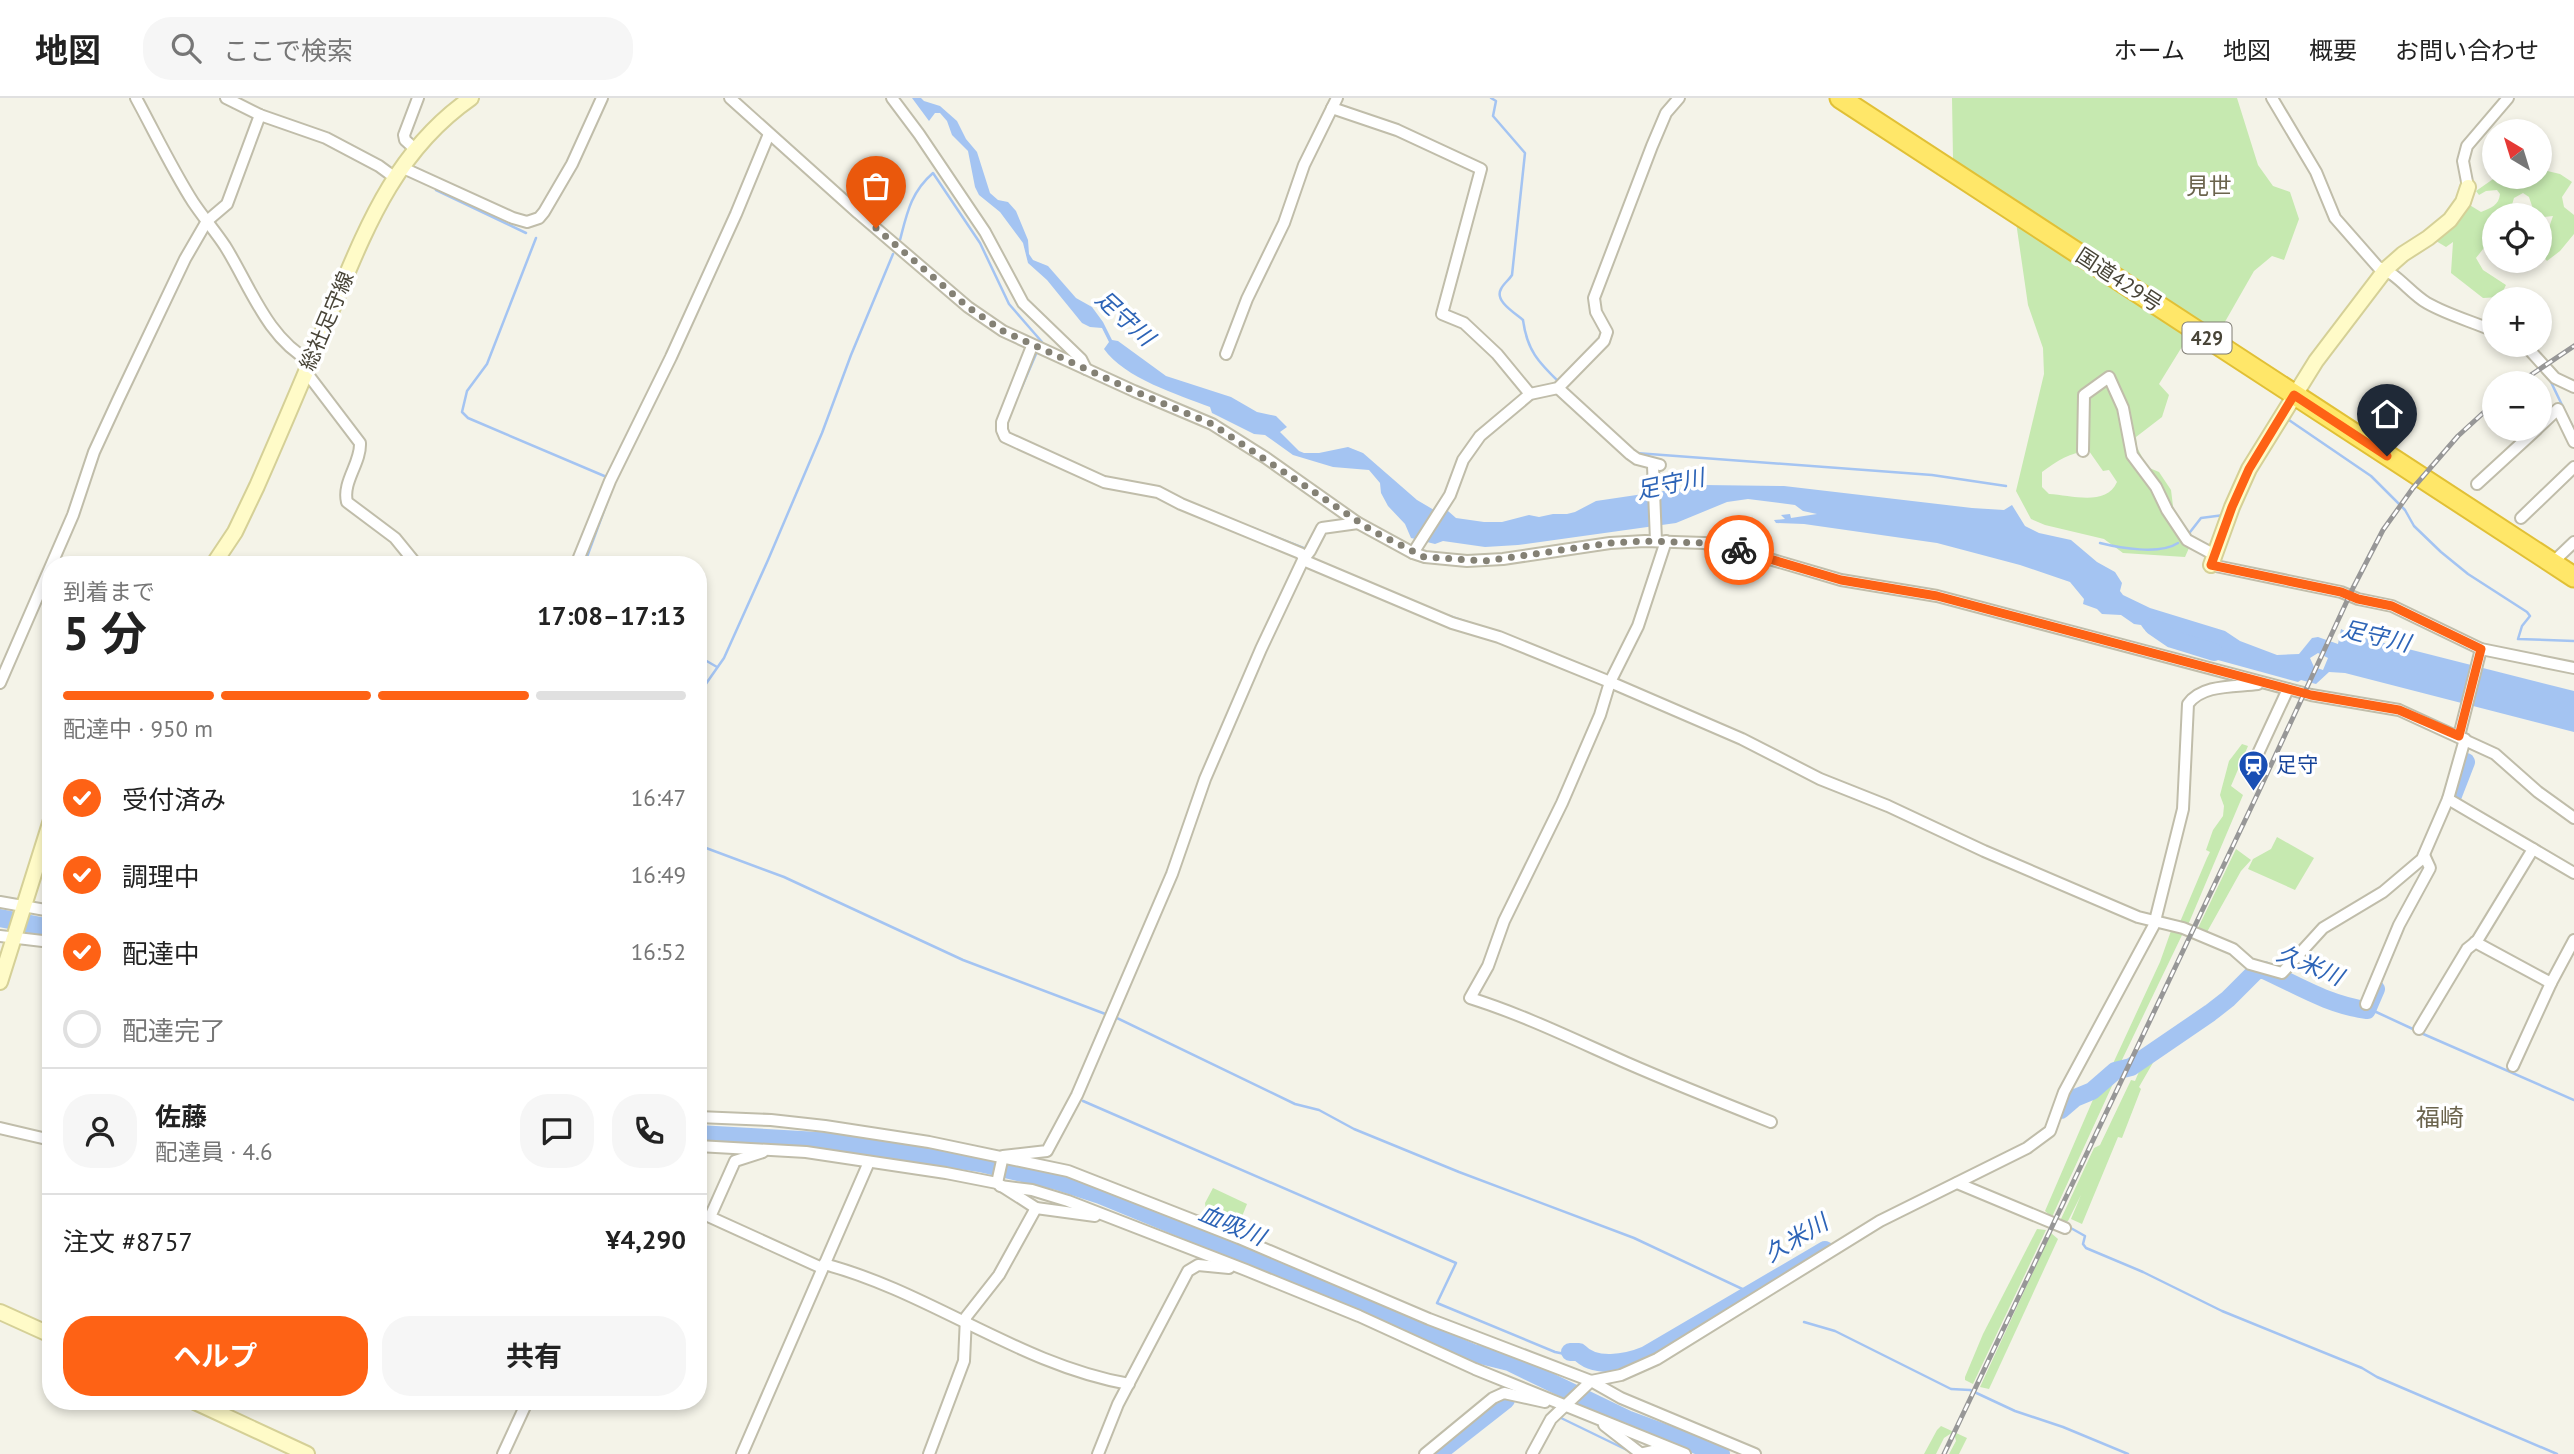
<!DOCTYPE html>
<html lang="ja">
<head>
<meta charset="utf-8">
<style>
	body { margin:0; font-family:"PT Sans","Noto Sans JP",sans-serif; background:#f6f6f6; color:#222; height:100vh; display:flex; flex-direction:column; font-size:26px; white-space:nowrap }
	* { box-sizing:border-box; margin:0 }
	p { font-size:23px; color:#767676 }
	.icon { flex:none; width:38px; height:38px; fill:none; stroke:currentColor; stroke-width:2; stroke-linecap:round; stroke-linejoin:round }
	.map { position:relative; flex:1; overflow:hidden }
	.details { position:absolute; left:42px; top:458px; width:665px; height:854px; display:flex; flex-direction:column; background:#fff; border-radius:28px; box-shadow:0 4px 10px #0003 }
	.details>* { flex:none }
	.needle { width:46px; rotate:322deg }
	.fabs { position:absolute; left:2482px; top:21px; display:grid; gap:14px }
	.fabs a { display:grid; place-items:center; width:70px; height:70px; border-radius:50%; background:#fff; box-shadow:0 4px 10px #0003; font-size:35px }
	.pin { position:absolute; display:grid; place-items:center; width:60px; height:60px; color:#fff; margin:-72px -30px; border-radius:50% 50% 50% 0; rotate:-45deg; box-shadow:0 0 7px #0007 }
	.pin .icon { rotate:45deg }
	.courier { position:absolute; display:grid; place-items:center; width:70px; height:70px; margin:-35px; border:5px solid #fe6215; border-radius:50%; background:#fff; color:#222; box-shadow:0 2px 9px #0007 }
	.headline em { font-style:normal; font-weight:700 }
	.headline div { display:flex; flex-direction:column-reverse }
	.headline { display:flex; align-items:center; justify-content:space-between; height:119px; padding:0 21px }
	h1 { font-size:46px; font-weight:700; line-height:52px }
	.bar { display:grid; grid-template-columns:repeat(4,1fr); gap:10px 7px; align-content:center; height:84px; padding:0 21px }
	.bar i { height:9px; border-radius:5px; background:#e0e0e0 }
	.bar .on { background:#fe6215 }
	.bar p { grid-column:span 4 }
	.line { display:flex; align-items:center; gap:18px; padding:0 21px; border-top:2px solid #e0e0e0 }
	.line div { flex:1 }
	.round { display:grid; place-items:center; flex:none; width:74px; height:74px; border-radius:28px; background:#f6f6f6 }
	ol { padding:0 21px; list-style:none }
	li { display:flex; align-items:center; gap:21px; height:77px }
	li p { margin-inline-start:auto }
	li .icon { padding:7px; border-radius:50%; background:#fe6215; color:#fff; stroke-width:4 }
	li:last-child { color:#767676 }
	li i { width:38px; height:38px; border:4px solid #e0e0e0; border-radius:50% }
	.button { display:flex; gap:14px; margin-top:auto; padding:14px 21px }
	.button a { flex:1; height:80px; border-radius:28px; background:#fe6215; color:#fff; font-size:28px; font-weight:700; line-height:80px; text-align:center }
	.button a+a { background:#f6f6f6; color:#222 }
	header { display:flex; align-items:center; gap:42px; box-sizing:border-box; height:98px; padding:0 35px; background:#fff; border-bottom:2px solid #e0e0e0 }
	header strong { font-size:33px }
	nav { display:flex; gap:38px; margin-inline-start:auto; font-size:24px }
	.search { width:490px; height:63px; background:#f6f6f6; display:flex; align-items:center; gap:18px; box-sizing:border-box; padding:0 24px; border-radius:28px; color:#767676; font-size:26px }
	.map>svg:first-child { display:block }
</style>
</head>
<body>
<header>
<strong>地図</strong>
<div class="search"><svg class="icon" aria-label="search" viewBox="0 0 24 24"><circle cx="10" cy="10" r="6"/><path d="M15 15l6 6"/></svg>ここで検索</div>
<nav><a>ホーム</a><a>地図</a><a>概要</a><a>お問い合わせ</a></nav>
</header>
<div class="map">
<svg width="2574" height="1356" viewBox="0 0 2574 1356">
	<rect width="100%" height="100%" fill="#f4f3e8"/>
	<g fill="#c6e9b0" fill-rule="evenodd">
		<polygon points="1952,0 2237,0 2258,67 2273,88 2290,94 2299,121 2284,162 2272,158 2254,173 2218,236 1953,61"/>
		<path d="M2539,71L2560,76L2572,84L2562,99L2564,109L2574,117V136L2560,153L2547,163L2540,155L2553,118L2544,119L2533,111L2529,99L2523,95L2514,100L2509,117H2494V137L2476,160L2483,172L2506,187L2500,199L2483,200L2451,175L2453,144L2446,149L2436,143L2455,125L2468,106L2481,114C2491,110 2499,107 2500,96L2497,92L2486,93L2479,97L2476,93L2496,79H2539Z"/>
		<path d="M2016,124L2188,239L2159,286L2169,297L2162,319L2136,339L2137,349L2147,369L2159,374L2171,392L2176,432L2189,450L2185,459L2123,455L2104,441L2045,427L2031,421L2016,393L2044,276L2043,250L2028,207ZM2089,353L2103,373L2109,372L2117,384C2106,409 2071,397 2049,396L2042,389V374C2057,363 2070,354 2089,353Z"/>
		<polygon points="2242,646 2248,648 2231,688 2243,697 2188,827 2180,824 2207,760 2210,754 2206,752 2213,732 2223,718 2224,708 2220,697 2229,663"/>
		<polygon points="2277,739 2314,760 2295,792 2248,771 2253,761 2271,751"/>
		<polygon points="2236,751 2251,762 2241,773 2207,834 2198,830"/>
		<polygon points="2172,830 2183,835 2120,966 2110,972 2160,864"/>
		<polygon points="2158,956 2139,989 2141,991 2122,1040 2118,1039 2082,1126 2071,1121 2081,1097 2068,1123 2060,1123 2094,1050 2100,1047 2131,982 2135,983 2141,969"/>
		<path d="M2117,977L2052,1119L2045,1113L2095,997C2103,992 2108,981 2117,977Z"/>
		<polygon points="1213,1090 1247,1106 1239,1126 1206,1113 1205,1105"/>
		<polygon points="2037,1131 2046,1132 1973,1286 1965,1282 1965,1279 1983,1236"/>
		<polygon points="2051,1135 2058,1141 1989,1291 1980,1289"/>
		<polygon points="1941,1328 1967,1340 1959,1356 1949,1356 1956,1343 1955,1339 1950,1336 1944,1340 1936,1356 1924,1356 1937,1332"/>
	</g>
	<path fill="#a4c4f2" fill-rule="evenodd" d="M912,0H921L924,3L940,8L957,23L966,41L977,54L990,95L998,102L1008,104L1016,113L1028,142L1029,156L1033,162L1048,168L1076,200L1092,209L1103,224L1112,242L1118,243L1166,278L1231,299L1257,314L1276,318L1287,329L1280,334L1299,353L1304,355H1319L1348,349L1363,355L1417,402L1434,412L1448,413L1456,420L1484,424H1502L1529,417L1539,419L1553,416H1567L1575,414L1596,403L1704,387L1784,388L1972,410L2004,412L2012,407L2025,428L2039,435L2071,442L2097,464L2115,474L2122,485L2120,493L2123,497L2150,510L2225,533L2240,543L2277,557L2299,556L2312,540L2318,539L2338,546L2341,531L2353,537L2574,593V634L2345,575L2329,574L2316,586L2301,582L2298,584L2196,556L2190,551L2194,546L2193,542C2175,535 2152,546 2141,527L2134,526L2121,517L2102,516L2097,511L2083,506L2084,501L2070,484L2020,467L1937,445L1804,426L1776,425L1774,422L1785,421L1781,417L1790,416L1791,420L1817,416L1803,413L1795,407L1748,401L1727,404L1676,425L1518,447L1485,449L1443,443L1435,446L1411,440L1405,426L1388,408L1381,395L1380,385L1369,372L1333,369L1293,357L1265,337L1254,336L1212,315L1210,309C1179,297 1124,280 1104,251L1109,244L1102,230L1090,229L1082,225L1047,182L1028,165L1023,145L1000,114L979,97L975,89L968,53L952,37L947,23L940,15H935L929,23ZM2318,555L2328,560L2323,572L2314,569L2310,560Z"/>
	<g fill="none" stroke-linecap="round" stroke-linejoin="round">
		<g stroke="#a4c4f2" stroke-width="2.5">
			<path d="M1491,0L1496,3L1493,18L1525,55L1512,177C1509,182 1503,186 1501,191C1494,203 1515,215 1523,222C1527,252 1538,264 1560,285"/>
			<polyline points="436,92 526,135"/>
			<polyline points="536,140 487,266 467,293 462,314 468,320 609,380"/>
			<path d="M900,142C907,115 911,94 933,75L980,145L1009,206L1042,244"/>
			<polyline points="2550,282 2574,332"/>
			<polyline points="1021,291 1036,256"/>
			<polyline points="2286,320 2371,378 2405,412 2414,428 2441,454 2468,476 2527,514 2530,518 2522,528 2518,541 2574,543"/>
			<polyline points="1636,355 1932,377 2006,388"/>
			<polyline points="1253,430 1306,451"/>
			<polyline points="2187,438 2201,420 2224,417"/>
			<path d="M2100,445C2120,450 2160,457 2178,445"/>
			<polyline points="584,467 612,391"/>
			<polyline points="1446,517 1473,526"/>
			<polyline points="698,558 717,569"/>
			<polyline points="698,602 703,590 724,560 768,462 822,335 851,257 893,156"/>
			<polyline points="698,747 784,779 963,862 1108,917"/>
			<polyline points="2367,912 2374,913 2415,932"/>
			<polyline points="1115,919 1295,1006 1319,1012 1354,1031 1459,1074 1634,1140 1753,1196"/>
			<polyline points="2421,935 2574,1002"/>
			<polyline points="1072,998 1099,932"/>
			<polyline points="1083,1003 1456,1165 1437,1205 1555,1254 1584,1260"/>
			<polyline points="2069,1129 2085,1138 2083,1146 2086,1150 2143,1174 2222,1213 2362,1270 2377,1279 2557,1356"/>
			<polyline points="1804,1224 1835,1233 1951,1291 1970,1292 2015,1313 2063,1329 2128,1356"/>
			<polyline points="1559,1319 1629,1353"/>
		</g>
		<g stroke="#a4c4f2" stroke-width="18">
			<polyline points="2153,528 2172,541 2214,554"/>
			<polyline points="2452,700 2466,664"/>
			<polyline points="0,820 51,830"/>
			<path d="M2061,1012L2075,1000L2092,993L2115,973L2131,969L2210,915L2228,901L2257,872H2264C2299,888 2329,907 2367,912L2376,891"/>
			<polyline points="698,1036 836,1044 980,1065 1057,1083 1100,1097 1212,1143 1473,1255 1509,1264 1629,1322 1721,1356"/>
			<path d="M1570,1254H1579C1594,1271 1627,1265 1646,1257L1825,1152"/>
			<polyline points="1437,1356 1506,1302"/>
		</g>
		<defs>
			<g id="street">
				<path d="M136,0C155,35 172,71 193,104C203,119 215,133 225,148C250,188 267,240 310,263"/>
				<polyline points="226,0 260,17 326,40 379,68 394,79"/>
				<polyline points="730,0 858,115 968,209 1003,233 1134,293 1212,326 1266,360 1358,425 1413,455 1425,459 1467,463 1503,461 1610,445 1645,443 1704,445 1732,450 1841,482 1937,498 2311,597 2399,612 2495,656 2538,694 2574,720"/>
				<polyline points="892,0 919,36 985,134 1023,205 1081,261 1086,271"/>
				<path d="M2272,0L2316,74L2335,120L2378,169C2397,175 2410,195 2427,205C2448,217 2471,223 2494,233"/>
				<polyline points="1332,10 1397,32 1481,71 1442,216 1464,225 1497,256 1530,296"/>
				<polyline points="415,51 405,42 404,37 418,0"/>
				<polyline points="401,69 513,120 527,124 539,120 544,114 572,66 602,0"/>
				<polyline points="2468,89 2463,63 2467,48 2508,0"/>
				<polyline points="2525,247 2555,280 2574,289"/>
				<polyline points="1032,248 1002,324 1002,332 1005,339 1104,384 1158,394 1181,406 1300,455 1305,459"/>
				<polyline points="1226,256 1247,201 1284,125 1304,67 1337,0"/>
				<path d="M306,274L360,345C361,365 342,384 347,404L395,440L417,467"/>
				<polyline points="1558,290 1630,356 1637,361 1660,367"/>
				<polyline points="2539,329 2558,311 2574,344"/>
				<polyline points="2083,353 2084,297 2109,279 2123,310 2132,357 2156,389 2167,412 2187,442 2213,456"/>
				<polyline points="1653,368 1656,443"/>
				<polyline points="2477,386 2537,331"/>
				<polyline points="2521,420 2574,369"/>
				<path d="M1666,443L1638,528L1610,584L1600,617L1562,705L1504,823L1488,868L1470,900C1524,917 1575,942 1627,965C1675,986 1723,1005 1771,1024"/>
				<polyline points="1413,455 1450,397 1463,362 1480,338 1530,296 1558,290 1604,243 1607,234 1596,214 1594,200 1652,48 1666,15 1679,0"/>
				<polyline points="1303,462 1452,525 1499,539 1610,584 1742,641 1820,681 1888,708 1984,753 2138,819 2183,830 2233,851 2250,866 2282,875 2323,830 2383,794 2422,761 2448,701 2465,641"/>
				<polyline points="2551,466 2574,444"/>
				<polyline points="576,467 610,383 671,259 736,116 769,36"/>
				<polyline points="2211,467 2341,494 2358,501 2392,508 2481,551 2574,570"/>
				<polyline points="0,585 73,417 94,354 118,302 185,161 207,123 227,106 260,17"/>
				<polyline points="2459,638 2481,551"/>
				<polyline points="2255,662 2288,591"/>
				<polyline points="2448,701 2574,775"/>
				<polyline points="0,804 51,813"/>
				<polyline points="0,838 51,844"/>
				<polyline points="2475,844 2551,885"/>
				<polyline points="2366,906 2399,827 2430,770 2424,757"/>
				<polyline points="2419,931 2467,851 2477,843 2533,751"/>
				<polyline points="2513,968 2551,885 2574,842"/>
				<polyline points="698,1019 771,1022 825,1028 929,1044 1068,1073 1239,1140 1429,1221 1591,1283 1621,1300 1755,1356"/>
				<polyline points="0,1030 51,1042"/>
				<polyline points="698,1048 806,1054 946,1075 997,1085 1036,1110 1095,1118"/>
				<polyline points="763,1054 735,1063 710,1119 822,1170"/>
				<polyline points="997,1085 1003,1058 1047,1053 1077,997 1172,776 1205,681 1261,551 1303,462 1310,453 1322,430 1358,425"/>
				<polyline points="1957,1085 2065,1130"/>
				<polyline points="1000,1088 1032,1092 1068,1103 1246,1172 1359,1218 1475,1271 1685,1356"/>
				<path d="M824,1166C930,1194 1020,1267 1129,1286"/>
				<polyline points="1604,1327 1640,1355"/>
				<polyline points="503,1356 527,1304"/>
				<polyline points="742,1356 869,1064"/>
				<polyline points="929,1356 964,1263 966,1219 999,1177 1036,1110"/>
				<polyline points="1098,1356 1118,1306 1188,1173 1198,1167 1229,1170"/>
				<polyline points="1425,1356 1493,1300 1504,1295 1545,1304"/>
				<path d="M1532,1356L1551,1321L1591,1283L1621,1277L1657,1261L1880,1123L2027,1050L2050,1033L2064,994L2154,827L2183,711L2188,606C2202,586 2235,589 2258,586"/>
				<polyline points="1639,1356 1652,1353 1668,1356"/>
			</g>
			<g id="secondary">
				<path d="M213,467L235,434L257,388C281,333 305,277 328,221C364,136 392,55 471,0"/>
				<polyline points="2211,467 2232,409 2249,371 2316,263 2386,171 2403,156 2428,140 2450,122 2463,104 2468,89"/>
				<polyline points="0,884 51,722"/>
				<polyline points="0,1214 51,1237"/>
				<polyline points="195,1304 307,1356"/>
			</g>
			<polyline id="highway" points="1840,0 2574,479"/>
		</defs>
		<use href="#street" stroke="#c0bdaa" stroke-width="14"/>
		<use href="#secondary" stroke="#d5d097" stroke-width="18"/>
		<use href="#highway" stroke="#e1c036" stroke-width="23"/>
		<use href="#street" stroke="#fff" stroke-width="10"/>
		<use href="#secondary" stroke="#fffbc8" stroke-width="14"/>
		<use href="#highway" stroke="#ffe769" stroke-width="19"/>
		<defs>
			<g id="rail">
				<polyline points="2519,285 2574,248"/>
				<polyline points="1944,1356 2258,695 2353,490 2383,432 2413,390 2458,338 2494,305"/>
			</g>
		</defs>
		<use href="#rail" stroke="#979797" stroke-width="5"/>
		<use href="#rail" stroke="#fff" stroke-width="2.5" stroke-dasharray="8" stroke-linecap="butt"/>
	</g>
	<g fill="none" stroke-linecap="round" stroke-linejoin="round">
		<polyline stroke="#848175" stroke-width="7" stroke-dasharray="0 12.6" points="876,130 968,209 1003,233 1134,293 1212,326 1371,432 1424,459 1485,463 1611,445 1645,443 1704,445 1739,452"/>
		<polyline stroke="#fe6215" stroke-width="9" points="1739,452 1841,482 1937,498 2311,597 2399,612 2459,638 2481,551 2392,508 2358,501 2341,494 2211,467 2232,409 2249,371 2294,297 2387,358"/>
	</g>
	<defs>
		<symbol id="station-pin" viewBox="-11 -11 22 30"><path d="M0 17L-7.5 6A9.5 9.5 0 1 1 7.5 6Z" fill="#1a4fb4" stroke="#fff"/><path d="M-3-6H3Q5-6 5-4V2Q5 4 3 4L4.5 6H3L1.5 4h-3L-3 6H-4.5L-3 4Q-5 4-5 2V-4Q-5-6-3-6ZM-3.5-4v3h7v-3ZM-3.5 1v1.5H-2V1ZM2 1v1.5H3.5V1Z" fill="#fff"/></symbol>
	</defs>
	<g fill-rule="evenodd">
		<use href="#station-pin" x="2236" y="650" width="35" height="47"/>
	</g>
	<g text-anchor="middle" stroke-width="7" stroke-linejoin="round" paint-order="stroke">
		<rect fill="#fff" stroke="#7f7c73" stroke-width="2" x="2182.5" y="224.5" width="49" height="31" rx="5"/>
		<g font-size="19" font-weight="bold" fill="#484437">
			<text x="2207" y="247">429</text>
		</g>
		<g font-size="21" fill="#484437" stroke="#fff">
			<text transform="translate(2119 182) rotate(33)" y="7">国道429号</text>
			<text transform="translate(327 223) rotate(-67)" y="7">総社足守線</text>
		</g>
		<g font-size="21" fill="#164399" stroke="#fff" text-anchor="start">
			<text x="2276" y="674">足守</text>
		</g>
		<g font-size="23" fill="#6b644d" stroke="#fff">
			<text x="2209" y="96">見世</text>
		</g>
		<g font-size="23" font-style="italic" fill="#2d64b7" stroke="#fff">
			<text transform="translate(1125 220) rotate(42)" y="8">足守川</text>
			<text transform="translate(1670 386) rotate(-12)" y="8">足守川</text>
			<text transform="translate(2376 538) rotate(13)" y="8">足守川</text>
			<text transform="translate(2310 867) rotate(23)" y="8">久米川</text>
			<text transform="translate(1232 1127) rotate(23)" y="8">血吸川</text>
			<text transform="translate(1796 1140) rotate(-31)" y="8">久米川</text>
		</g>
		<g font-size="24" fill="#6b644d" stroke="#fff">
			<text x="2440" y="1028">福崎</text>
		</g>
	</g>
</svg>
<div class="fabs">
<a><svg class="needle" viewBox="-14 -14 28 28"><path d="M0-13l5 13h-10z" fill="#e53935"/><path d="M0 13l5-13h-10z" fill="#767676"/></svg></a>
<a><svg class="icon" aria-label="locate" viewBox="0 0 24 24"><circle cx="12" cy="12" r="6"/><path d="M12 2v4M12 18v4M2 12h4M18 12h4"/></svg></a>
<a>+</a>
<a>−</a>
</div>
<div class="pin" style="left:876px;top:130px;background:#ea580c"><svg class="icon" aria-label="bag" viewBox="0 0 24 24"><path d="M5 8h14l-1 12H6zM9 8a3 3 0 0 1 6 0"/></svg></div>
<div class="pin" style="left:2387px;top:358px;background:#1f2937"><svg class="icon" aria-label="home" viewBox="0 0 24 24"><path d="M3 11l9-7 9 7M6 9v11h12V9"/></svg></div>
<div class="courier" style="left:1739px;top:452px"><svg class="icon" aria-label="bike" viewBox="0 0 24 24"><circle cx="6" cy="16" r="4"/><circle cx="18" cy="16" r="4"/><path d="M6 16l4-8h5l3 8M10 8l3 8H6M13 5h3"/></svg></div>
<section class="details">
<div class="headline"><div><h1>5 分</h1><p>到着まで</p></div><em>17:08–17:13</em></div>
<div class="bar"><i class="on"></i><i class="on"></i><i class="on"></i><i></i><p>配達中 · 950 m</p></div>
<ol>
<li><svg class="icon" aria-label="check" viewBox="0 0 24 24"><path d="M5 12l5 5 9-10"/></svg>受付済み<p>16:47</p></li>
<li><svg class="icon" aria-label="check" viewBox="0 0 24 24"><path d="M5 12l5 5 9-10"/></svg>調理中<p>16:49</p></li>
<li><svg class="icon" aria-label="check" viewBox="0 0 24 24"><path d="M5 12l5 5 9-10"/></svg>配達中<p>16:52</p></li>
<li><i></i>配達完了</li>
</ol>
<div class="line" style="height:126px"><a class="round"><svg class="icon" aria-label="person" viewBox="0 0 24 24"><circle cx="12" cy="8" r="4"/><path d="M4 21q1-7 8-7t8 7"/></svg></a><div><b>佐藤</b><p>配達員 · 4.6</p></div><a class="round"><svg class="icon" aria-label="chat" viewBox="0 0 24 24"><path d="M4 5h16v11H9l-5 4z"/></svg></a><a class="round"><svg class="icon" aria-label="phone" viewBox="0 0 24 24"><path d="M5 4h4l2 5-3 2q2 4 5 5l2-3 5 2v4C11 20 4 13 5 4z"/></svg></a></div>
<div class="line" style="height:91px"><div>注文 #8757</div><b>¥4,290</b></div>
<div class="button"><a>ヘルプ</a><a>共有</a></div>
</section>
</div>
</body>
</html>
